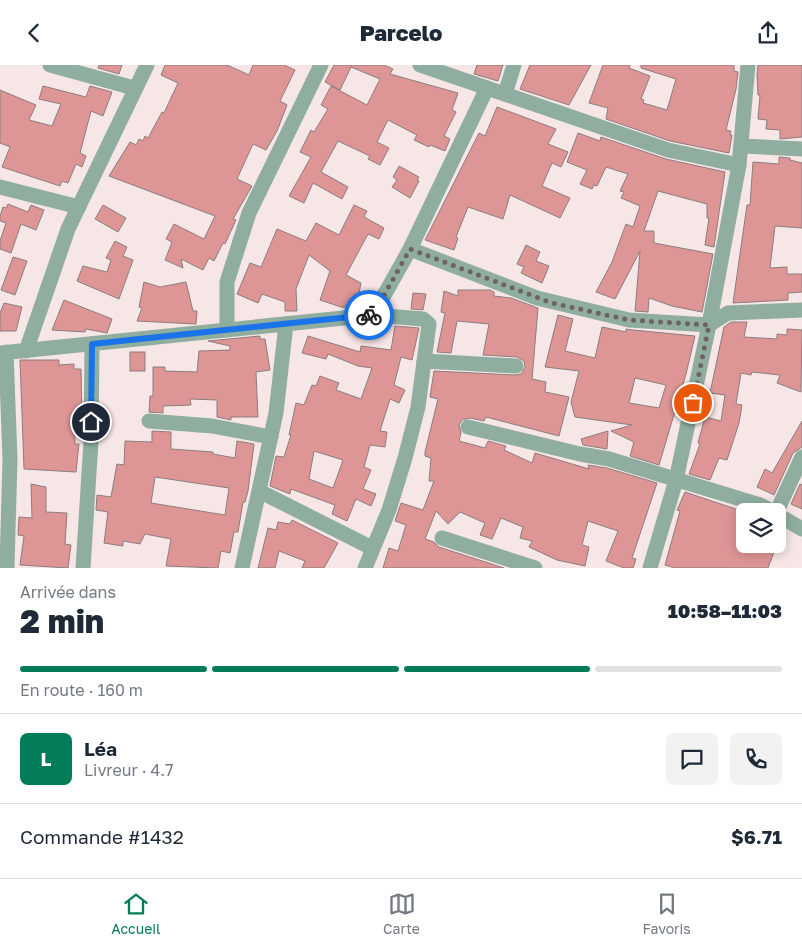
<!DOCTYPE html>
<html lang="fr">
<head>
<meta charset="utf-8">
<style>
	body { margin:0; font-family:"Golos Text",sans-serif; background:#f2f2f3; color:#1f2937; height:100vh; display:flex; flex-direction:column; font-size:19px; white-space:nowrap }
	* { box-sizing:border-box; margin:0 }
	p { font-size:16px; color:#747a83 }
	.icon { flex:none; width:28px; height:28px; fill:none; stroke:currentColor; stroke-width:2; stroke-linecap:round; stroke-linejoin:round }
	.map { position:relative; height:503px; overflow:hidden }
	.side { display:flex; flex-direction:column; background:#fff; flex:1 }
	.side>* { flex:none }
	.buttons { position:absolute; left:736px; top:438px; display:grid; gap:10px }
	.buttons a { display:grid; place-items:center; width:50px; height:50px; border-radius:8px; background:#fff; box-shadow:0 2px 12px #0003; font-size:25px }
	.pin { position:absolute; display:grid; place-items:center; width:42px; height:42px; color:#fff; margin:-21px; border:2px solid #fff; border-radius:50%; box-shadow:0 1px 5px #0007 }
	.courier { position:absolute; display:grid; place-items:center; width:50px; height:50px; margin:-25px; border:4px solid #1a73e8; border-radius:50%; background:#fff; color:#222; box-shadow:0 1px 6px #0007 }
	.summary em { font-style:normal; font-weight:800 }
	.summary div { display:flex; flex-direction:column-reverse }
	.summary { display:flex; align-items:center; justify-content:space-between; height:85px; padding:0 20px }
	h1 { font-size:32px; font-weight:800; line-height:38px }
	.bar { display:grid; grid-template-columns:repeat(4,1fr); gap:8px 5px; align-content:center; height:60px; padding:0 20px }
	.bar i { height:6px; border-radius:4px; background:#e0e1e3 }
	.bar .current { background:#037c5a }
	.bar p { grid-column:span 4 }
	.line { display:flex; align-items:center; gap:12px; padding:0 20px; border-top:1px solid #e0e1e3 }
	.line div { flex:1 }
	.round { display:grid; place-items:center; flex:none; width:52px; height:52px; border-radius:8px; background:#f2f2f3 }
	header { display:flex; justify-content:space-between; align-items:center; height:65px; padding:0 20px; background:#fff; font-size:22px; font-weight:800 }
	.tab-bar { display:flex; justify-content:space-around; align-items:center; height:70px; border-top:1px solid #e0e1e3; background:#fff; font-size:14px; color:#747a83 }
	.tab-bar a { display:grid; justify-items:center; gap:2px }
	.tab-bar .current { color:#037c5a }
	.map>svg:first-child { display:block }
</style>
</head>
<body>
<header><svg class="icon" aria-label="back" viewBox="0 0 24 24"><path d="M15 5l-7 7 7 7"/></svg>Parcelo<svg class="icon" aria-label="share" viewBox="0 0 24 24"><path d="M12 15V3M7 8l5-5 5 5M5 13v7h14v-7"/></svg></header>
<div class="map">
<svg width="802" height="503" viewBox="0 0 802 503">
	<rect width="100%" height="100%" fill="#f6e6e5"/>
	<g fill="#de9596" stroke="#8c7d7d" fill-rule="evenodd">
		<polygon points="99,0 122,0 119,9 98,3"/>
		<polygon points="165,0 227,0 249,10 253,0 284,0 295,5 280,36 287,40 277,66 266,85 253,79 237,114 252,121 233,154 236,155 225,179 223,178 214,196 209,193 203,205 181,194 183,203 165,195 172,177 166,174 174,159 204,174 215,151 109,111 130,77 136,80 139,74 143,76 145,71 148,73 162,47 164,48 178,18 161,10"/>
		<polygon points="334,0 384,0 393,4 390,9 458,28 452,45 456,47 444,71 450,74 445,86 430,80 429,82 414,75 417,70 388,55 377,77 389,83 380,100 368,94 370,91 338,76 321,107 348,122 342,134 313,118 304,138 289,131 311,92 300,87 311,65 314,67 328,44 321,40 331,21 367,40 380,14 351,2 340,25 325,17"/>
		<polygon points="477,0 503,0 498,16 474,9"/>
		<polygon points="530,0 591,0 569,40 520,24"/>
		<polygon points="603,0 630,0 629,3 650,11 641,34 644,35 643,38 667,45 676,14 641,3 641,0 734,0 734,6 738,7 736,24 726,65 731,66 730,70 732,70 729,88 670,76 606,54 608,43 589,38"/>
		<polygon points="758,0 802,0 802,72 780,74 780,65 766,64 767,55 758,54 760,30 758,30 757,10"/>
		<polygon points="43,21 86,32 90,21 112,27 103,51 91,46 80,88 86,91 82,102 76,99 68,118 62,116 60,121 2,102 10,82 0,78 0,25 36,40 29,55 52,61 61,39 39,34"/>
		<polygon points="497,42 556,64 548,79 568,87 561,102 552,98 542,121 570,133 560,153 510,130 503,154 468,142 456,172 458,173 454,185 425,175 479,68 485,71"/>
		<polygon points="578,68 600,76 601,72 666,94 725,107 714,182 705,180 709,153 707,153 707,139 658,126 644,166 654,166 654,178 713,189 702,247 672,241 649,233 648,247 635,246 640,186 615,234 596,227 612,197 626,159 633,162 640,141 621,133 624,127 620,126 628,109 606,102 597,121 594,120 592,124 580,119 587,105 567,97"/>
		<polygon points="779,92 790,93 790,95 802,98 802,163 775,161 770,203 787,202 787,209 802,209 802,227 788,228 788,235 733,238 747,140 750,140 753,97 779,99"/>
		<polygon points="399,101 419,112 417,115 419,116 410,133 392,122 397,115 393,112"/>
		<polygon points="8,139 28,147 31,140 44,145 36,165 21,159 11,188 0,184 0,176 6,158 0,156 0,151 3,142 6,143"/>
		<polygon points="103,140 126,153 118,167 95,154"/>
		<polygon points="354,140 367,146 364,152 384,163 379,174 368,169 346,210 361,218 357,239 353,238 352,243 341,242 320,235 330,206 309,190 296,224 297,246 285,246 285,237 262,229 258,238 237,229 250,198 261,202 277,164 306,176 316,158 339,170"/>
		<polygon points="115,176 127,182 123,191 133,195 119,234 77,216 83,201 107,207 111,195 106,193"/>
		<polygon points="526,180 540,187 536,196 549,201 542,218 521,208 524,202 517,199"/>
		<polygon points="13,192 27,196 15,230 1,225"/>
		<polygon points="144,217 160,222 186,217 193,246 197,246 196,259 137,256 142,243 139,242"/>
		<polygon points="458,225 490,225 494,227 494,231 511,233 538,243 532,314 546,317 545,327 569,332 559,371 486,352 484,356 470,353 462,355 459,360 461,368 459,376 485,383 488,376 506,381 504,385 532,398 535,388 589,404 588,400 607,403 657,418 632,493 636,494 633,503 624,503 606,496 618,466 588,456 582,480 589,482 585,501 557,495 529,482 532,476 520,473 523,462 501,453 492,474 480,470 485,458 460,447 448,459 436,446 425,474 434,477 439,482 504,503 383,503 389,483 398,486 406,460 395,456 401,438 423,445 434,416 429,416 431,393 425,391 425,387 438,334 430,332 434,306 515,310 521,309 525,302 524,296 517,292 483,290 489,259 457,256 451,288 437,287 445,248 441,247 444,226 458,231"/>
		<polygon points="413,228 426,229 423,245 411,244"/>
		<polygon points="64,235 112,254 107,268 86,264 85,267 52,265"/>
		<polygon points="4,238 22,242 16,266 0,266 0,248"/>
		<path d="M558,250L573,254L565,286L595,293L602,262L626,267V264L633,265L695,271L686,309L659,400L630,391L634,377L611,366L632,360L575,352L571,337L579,306L545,302ZM635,313L666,320L659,343L629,338Z"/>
		<polygon points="731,257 747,257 744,272 777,274 777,269 787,270 787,264 802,265 801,327 777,318 780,310 752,307 751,310 741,308 736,339 742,340 739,358 727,395 719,393 710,415 689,409 700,379 698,378 705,352 721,356 725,330 710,328 724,262"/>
		<path d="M395,261L419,263L412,295L401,292L394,320L405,325L399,338L390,334L380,366L387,367L385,382L370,380L364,402L371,405L363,424L376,429L371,441L356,434L347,456L332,449L335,440L291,424L290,429L270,421L276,391L284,392L291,370H289L296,338L304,340L312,320L316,321L320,311L339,318L336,325L361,334L372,303L358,301L328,289L326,294L302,288L308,271L360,287L361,281L391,285ZM314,386L343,395L333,423L309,414Z"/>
		<polygon points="260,271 260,274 265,274 270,305 256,307 258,352 231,352 231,355 217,352 217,335 190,334 191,340 163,341 163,348 149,347 150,331 153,331 153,302 165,302 165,306 197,307 199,286 230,285 230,281 208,276"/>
		<rect x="130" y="287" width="15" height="19"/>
		<polygon points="20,295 59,295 59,300 74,299 74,304 81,304 82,353 74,353 75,379 79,379 76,407 24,404"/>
		<polygon points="802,356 802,382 793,388 774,430 757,422 765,404 772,408"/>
		<path d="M152,366L171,367V384L213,387V389L235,393L237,376L254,379L248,426L245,437H243L238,467H234L230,488L221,486L218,503L166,501L171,474L145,469L140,479L123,476V481L104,478L108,447L96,445L97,430L111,432L117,399L124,400L125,376L152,377ZM155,412L229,423L225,450L151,438Z"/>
		<polygon points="608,366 607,384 583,380 581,374"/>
		<polygon points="31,419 46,422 46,447 67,448 65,479 71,480 68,503 20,500 24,471 18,470 19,452 32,453"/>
		<polygon points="800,419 802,420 802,444 791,439"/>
		<polygon points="685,427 745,447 745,479 777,479 768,503 675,503 665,500 680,446 677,445"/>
		<polygon points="292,455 338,478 324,503 302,503 305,496 279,486 275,503 258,503 268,463 276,465 278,457 290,459"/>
	</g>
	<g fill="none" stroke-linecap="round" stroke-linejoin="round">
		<g stroke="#8faea0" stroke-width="15">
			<polyline points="50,0 134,23"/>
			<polyline points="420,0 668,85 739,100"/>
			<polyline points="505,29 514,0"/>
			<polyline points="742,81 802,84"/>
			<polyline points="0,122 79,142"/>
			<polyline points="410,184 537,233 629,255 709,260 728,248 802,245"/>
			<polyline points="227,265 227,217 249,148 321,0"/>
			<polyline points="26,286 68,164 147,0"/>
			<polyline points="6,287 10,394 7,503"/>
			<polyline points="0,288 373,250 410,184 487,23"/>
			<polyline points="424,296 516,301"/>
			<polyline points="149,356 212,361 271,372"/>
			<polyline points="468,362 580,389 609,394 760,440 772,446"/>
			<polyline points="261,427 372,483"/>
			<polyline points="777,446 802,392"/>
			<polyline points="778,450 802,464"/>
			<polyline points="442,473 535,503"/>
			<polyline points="83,503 91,376 92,279"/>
			<polyline points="242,503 276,348 286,259"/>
			<polyline points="365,503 389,445 405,393 418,342 429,259 423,254 373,250"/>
			<polyline points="650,503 676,415 709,260 739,100 748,0"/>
		</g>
	</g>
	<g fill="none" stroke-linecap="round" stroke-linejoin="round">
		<polyline stroke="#6d6363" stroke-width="5" stroke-dasharray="0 9" points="369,250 373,250 410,184 552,238 629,255 709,260 693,338"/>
		<polyline stroke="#1a73e8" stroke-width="6" points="91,357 92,279 369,250"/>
	</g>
</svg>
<div class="buttons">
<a><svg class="icon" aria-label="layers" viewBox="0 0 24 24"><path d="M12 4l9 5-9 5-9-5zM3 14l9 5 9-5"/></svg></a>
</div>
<div class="pin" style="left:693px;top:338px;background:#ea580c"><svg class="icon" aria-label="bag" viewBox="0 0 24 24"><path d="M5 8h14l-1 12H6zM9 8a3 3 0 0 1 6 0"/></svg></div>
<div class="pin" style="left:91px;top:357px;background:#1f2937"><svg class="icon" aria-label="home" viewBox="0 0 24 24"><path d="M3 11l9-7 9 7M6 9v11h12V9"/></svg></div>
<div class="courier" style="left:369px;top:250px"><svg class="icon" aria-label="bike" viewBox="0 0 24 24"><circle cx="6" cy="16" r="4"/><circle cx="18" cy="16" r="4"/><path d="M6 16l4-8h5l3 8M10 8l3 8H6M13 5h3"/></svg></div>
</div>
<section class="side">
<div class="summary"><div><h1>2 min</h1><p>Arrivée dans</p></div><em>10:58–11:03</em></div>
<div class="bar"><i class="current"></i><i class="current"></i><i class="current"></i><i></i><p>En route · 160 m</p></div>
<div class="line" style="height:90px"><b class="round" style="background:#037c5a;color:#fff">L</b><div><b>Léa</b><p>Livreur · 4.7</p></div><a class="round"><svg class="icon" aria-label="chat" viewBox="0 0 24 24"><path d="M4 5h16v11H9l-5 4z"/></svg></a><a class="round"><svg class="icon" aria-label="phone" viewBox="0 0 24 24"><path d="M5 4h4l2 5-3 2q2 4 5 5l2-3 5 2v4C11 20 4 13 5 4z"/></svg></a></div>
<div class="line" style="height:65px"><div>Commande #1432</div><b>$6.71</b></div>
</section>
<nav class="tab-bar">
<a class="current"><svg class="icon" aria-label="home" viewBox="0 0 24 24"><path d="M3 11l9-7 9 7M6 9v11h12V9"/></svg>Accueil</a>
<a><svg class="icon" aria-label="map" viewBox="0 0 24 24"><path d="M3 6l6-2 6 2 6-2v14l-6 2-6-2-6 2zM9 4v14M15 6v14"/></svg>Carte</a>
<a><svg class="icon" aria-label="saved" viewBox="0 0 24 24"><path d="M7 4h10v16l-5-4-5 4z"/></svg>Favoris</a>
</nav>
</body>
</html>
